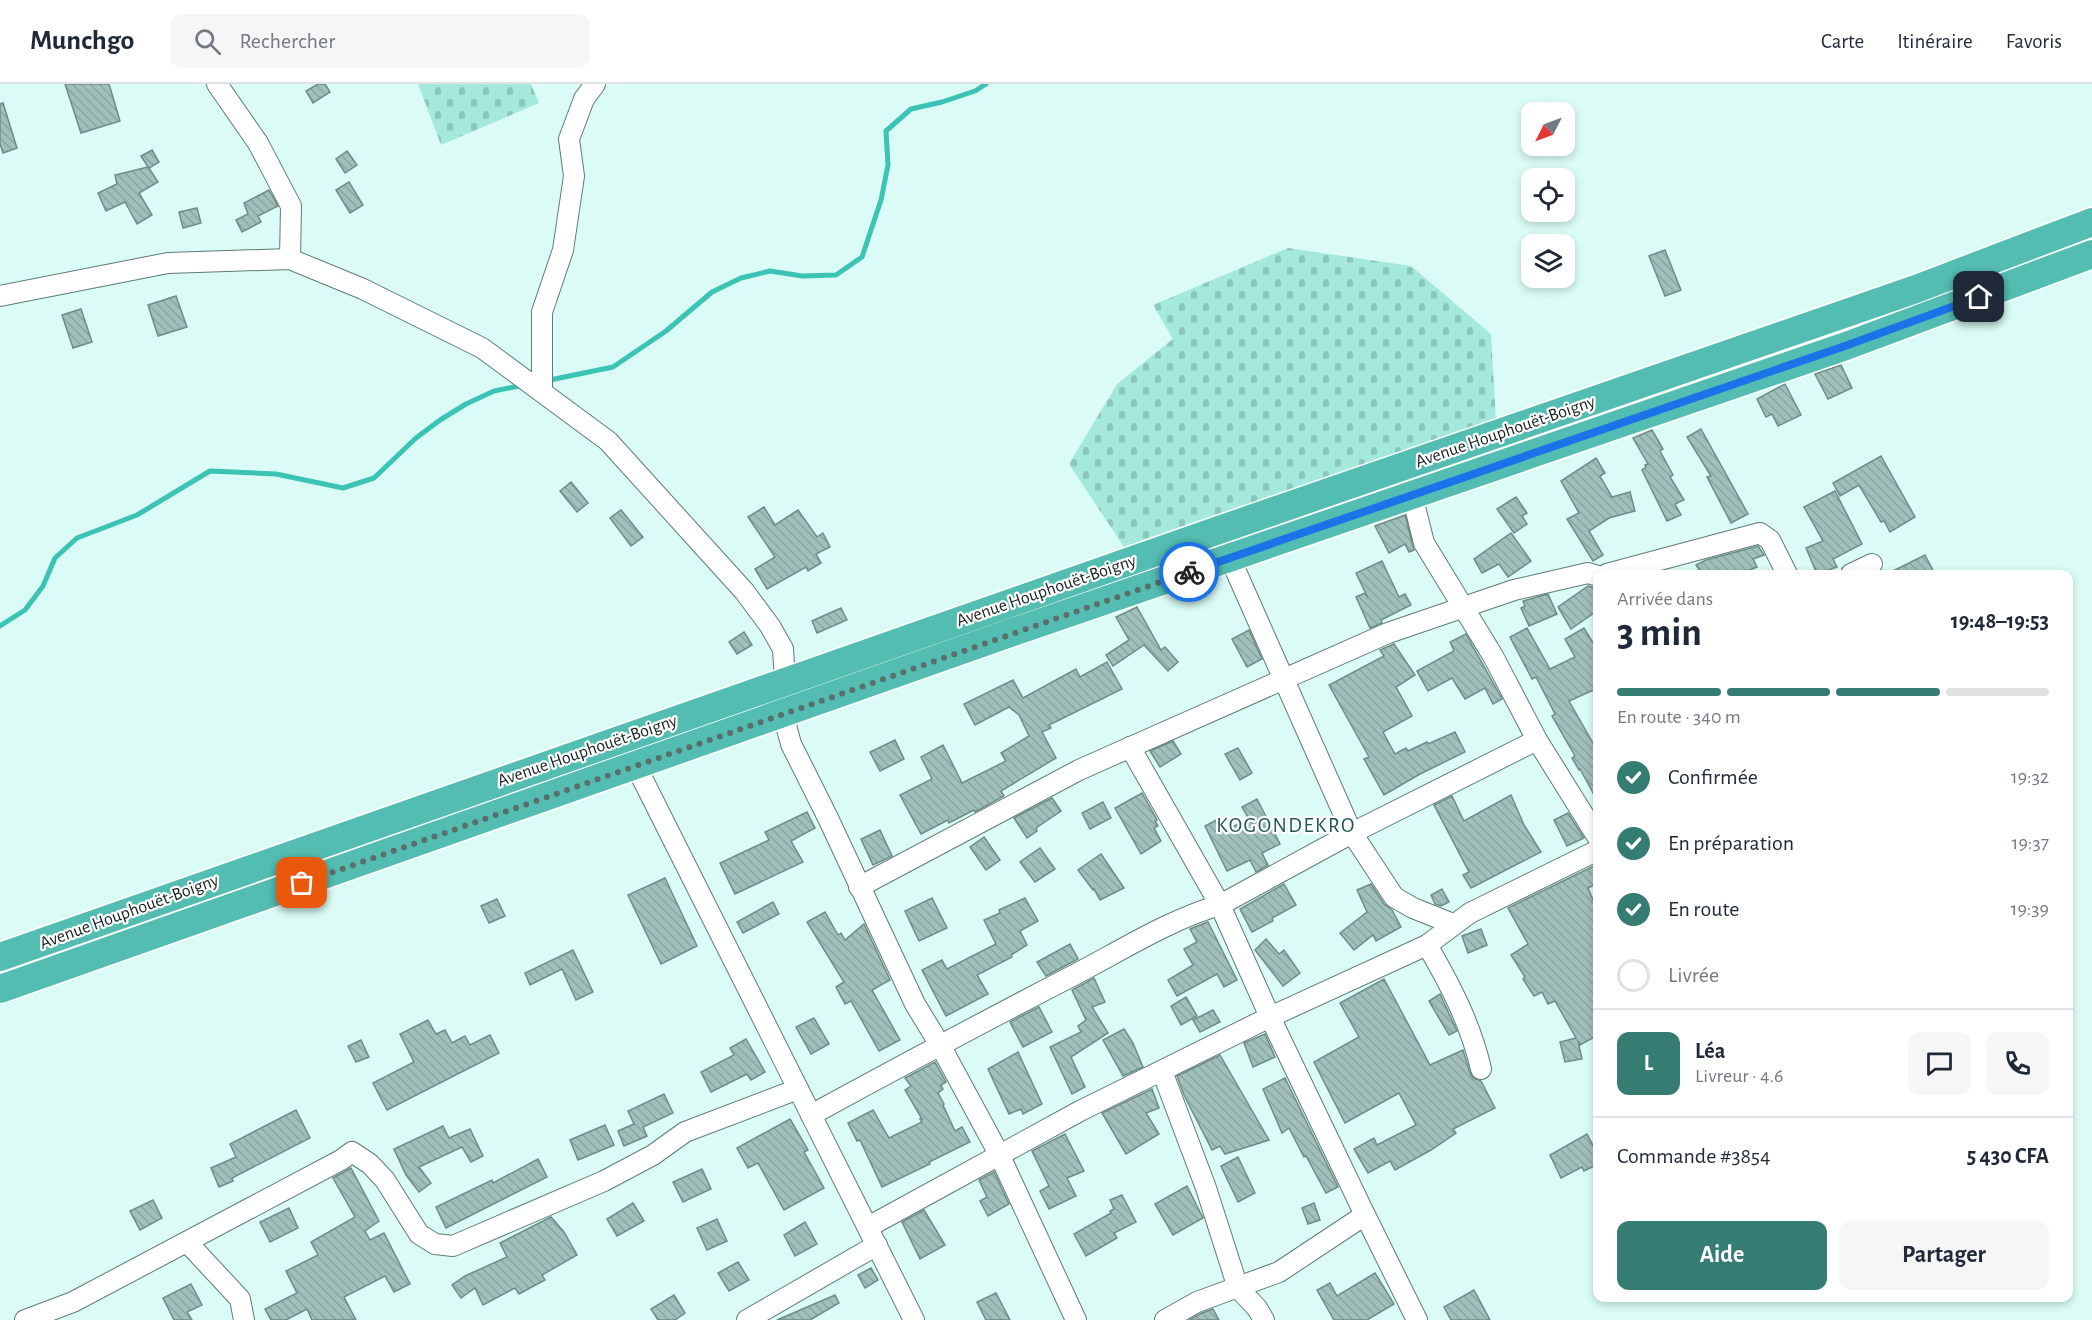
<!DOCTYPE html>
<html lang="fr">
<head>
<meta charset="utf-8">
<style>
	body { margin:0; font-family:"Alegreya Sans",sans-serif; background:#f6f6f7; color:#1f2937; height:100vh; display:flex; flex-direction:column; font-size:22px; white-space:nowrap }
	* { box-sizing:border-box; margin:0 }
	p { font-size:20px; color:#747a83 }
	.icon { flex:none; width:33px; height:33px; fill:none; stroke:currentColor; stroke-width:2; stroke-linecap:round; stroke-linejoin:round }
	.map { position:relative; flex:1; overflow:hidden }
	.sheet { position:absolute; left:1593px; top:486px; width:480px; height:732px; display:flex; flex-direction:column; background:#fff; border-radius:12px; box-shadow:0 3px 9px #0003 }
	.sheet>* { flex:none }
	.needle { width:39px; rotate:228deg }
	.fabs { position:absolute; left:1521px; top:18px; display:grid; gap:12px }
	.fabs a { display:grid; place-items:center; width:54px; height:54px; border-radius:12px; background:#fff; box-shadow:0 3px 9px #0003; font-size:30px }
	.pin { position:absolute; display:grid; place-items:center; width:51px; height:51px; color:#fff; margin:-26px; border-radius:12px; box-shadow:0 3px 9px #0006 }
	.courier { position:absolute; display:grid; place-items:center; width:60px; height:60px; margin:-30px; border:4px solid #1a73e8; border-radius:50%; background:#fff; color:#222; box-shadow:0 2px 8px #0007 }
	.headline em { font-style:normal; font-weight:600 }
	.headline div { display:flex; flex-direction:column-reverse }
	.headline { display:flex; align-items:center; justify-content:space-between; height:102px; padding:0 24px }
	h1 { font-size:39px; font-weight:600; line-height:45px }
	.bar { display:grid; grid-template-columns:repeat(4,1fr); gap:9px 6px; align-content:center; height:72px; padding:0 24px }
	.bar i { height:8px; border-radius:4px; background:#e0e1e3 }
	.bar .selected { background:#357c73 }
	.bar p { grid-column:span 4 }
	.line { display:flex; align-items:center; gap:15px; padding:0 24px; border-top:2px solid #e0e1e3 }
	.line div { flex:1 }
	.round { display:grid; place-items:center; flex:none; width:63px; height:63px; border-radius:12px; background:#f6f6f7 }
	ol { padding:0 24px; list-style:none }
	li { display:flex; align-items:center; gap:18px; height:66px }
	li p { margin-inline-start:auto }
	li .icon { padding:6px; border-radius:50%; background:#357c73; color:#fff; stroke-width:4 }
	li:last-child { color:#747a83 }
	li i { width:33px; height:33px; border:3px solid #e0e1e3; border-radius:50% }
	.cta { display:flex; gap:12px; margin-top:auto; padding:12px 24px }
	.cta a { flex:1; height:69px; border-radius:12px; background:#357c73; color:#fff; font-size:24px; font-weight:600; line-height:69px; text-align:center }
	.cta a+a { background:#f6f6f7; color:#1f2937 }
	header { display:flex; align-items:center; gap:36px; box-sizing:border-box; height:84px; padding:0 30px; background:#fff; border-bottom:2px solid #e0e1e3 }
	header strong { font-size:28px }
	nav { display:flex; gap:33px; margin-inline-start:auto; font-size:21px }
	.search { width:420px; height:54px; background:#f6f6f7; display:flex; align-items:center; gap:15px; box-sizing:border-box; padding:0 21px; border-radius:12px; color:#747a83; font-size:22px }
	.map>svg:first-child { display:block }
</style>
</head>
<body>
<header>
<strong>Munchgo</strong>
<div class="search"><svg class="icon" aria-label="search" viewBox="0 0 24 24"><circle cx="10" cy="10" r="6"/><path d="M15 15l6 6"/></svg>Rechercher</div>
<nav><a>Carte</a><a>Itinéraire</a><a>Favoris</a></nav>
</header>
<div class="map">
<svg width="2092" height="1236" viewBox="0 0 2092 1236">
	<defs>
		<pattern id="cemetery-stones" width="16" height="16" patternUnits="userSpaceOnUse" patternTransform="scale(1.5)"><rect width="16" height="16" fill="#a4e8de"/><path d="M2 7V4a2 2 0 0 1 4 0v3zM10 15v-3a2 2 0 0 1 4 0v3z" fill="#8cc7be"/></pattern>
		<pattern id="building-back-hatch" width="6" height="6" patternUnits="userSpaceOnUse" patternTransform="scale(1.5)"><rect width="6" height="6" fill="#a1c0bb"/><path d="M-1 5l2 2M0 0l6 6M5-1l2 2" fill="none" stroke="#8aa5a0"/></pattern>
	</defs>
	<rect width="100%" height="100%" fill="#dbfcf6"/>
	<g fill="url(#cemetery-stones)">
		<polygon points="418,0 531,0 539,19 441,61"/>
		<polygon points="1288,164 1411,182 1491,250 1496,337 1124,463 1069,380 1117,300 1173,255 1153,221"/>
	</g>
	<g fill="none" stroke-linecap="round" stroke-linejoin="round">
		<g stroke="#3bc3b4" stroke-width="5">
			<polyline points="545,297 613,283 666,247 712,208 741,194 770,187 802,192 836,191 862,173 881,116 888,81 886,47 911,25 942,18 975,7 986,0"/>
			<polyline points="0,542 25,526 43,502 55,474 77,454 137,431 210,387 276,390 343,404 374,394 416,354 440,336 466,320 494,307 524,301"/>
		</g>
	</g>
	<g fill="url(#building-back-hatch)" stroke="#6e8c87" stroke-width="1.5">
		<polygon points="65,0 109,0 120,37 81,49"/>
		<polygon points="318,0 325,0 330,8 313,19 306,7"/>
		<polygon points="3,19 17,64 3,69 0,60 0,20"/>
		<polygon points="152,66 159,78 149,84 158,98 139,109 152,131 137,140 125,118 106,127 98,109 117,100 115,91 148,83 141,72"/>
		<polygon points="347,67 357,81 345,89 336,75"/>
		<polygon points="349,98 363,121 350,129 336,106"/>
		<polygon points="269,106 278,122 258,132 261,138 242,148 236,136 248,130 244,119"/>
		<polygon points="197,124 201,139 183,144 179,128"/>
		<polygon points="1665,166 1681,206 1665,212 1649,172"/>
		<polygon points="176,212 187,243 158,252 148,221"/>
		<polygon points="81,225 92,258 73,264 62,231"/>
		<polygon points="1841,281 1852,304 1828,315 1815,290"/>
		<polygon points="1785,300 1801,331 1778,342 1772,330 1766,333 1757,315"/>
		<polygon points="1701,345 1748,430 1731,439 1707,393 1711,392 1687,353"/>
		<polygon points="1652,346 1663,365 1660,367 1673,391 1670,393 1684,416 1675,420 1681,431 1667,437 1642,386 1646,383 1645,381 1648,380 1633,354"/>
		<polygon points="1881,372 1915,433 1890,448 1884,437 1881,438 1859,401 1840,412 1833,399"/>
		<polygon points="1596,374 1605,389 1600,392 1612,413 1630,408 1635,427 1609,434 1589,447 1603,471 1593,477 1567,435 1579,429 1561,397"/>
		<polygon points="571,398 588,419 577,428 560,407"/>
		<polygon points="1835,407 1862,460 1833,475 1837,483 1817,490 1806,464 1823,457 1804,423"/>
		<polygon points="1516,413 1527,429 1522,432 1527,440 1514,449 1497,425"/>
		<polygon points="764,423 775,441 798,426 817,453 823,449 830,463 816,470 821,479 808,487 806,483 767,505 755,485 775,473 748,433"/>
		<polygon points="621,426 643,453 631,462 610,434"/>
		<polygon points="1405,431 1414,466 1409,468 1405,460 1389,469 1375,442"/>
		<polygon points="1511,449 1531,477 1508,493 1499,480 1482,489 1474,475"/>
		<polygon points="1758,462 1764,471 1753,475 1757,483 1740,490 1702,490 1696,481 1706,476"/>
		<polygon points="1925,471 1935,490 1887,490"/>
		<polygon points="1382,477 1399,513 1405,510 1411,521 1381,536 1382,539 1370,544 1356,513 1365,509 1368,514 1356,489"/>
		<polygon points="1588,502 1595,504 1598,507 1598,526 1571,545 1558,523"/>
		<polygon points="1548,510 1557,530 1529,542 1521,524 1525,522 1523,517"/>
		<polygon points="1137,523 1161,566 1165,563 1178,578 1168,587 1144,561 1113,582 1106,571 1129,556 1116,533"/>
		<polygon points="841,524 847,536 817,549 812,537"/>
		<polygon points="1527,544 1550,585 1575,573 1565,555 1584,544 1598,567 1598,604 1569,617 1598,668 1598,718 1580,685 1579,686 1572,674 1575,672 1552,632 1555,630 1536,593 1532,595 1510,553"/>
		<polygon points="1249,546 1262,575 1247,583 1232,555"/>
		<polygon points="744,548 752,561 737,570 729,558"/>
		<polygon points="1466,550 1502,615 1493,620 1485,604 1465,615 1452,594 1428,607 1417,587 1454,567 1450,558"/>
		<polygon points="1394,560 1415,591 1396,603 1412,632 1383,648 1395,670 1406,664 1408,667 1427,658 1428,660 1455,648 1465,668 1420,690 1384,711 1364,675 1369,673 1329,601 1384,572 1380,566"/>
		<polygon points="1107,578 1122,605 1049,641 1051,644 1042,648 1056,674 1001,707 1004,712 975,728 974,726 949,739 948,736 921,750 900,711 932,695 921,673 943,661 962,699 1006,677 1001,669 1029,652 1019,631 1009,623 975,641 964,620 1013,596 1023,614 1076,585 1080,593"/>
		<polygon points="895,656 904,675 880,687 870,668"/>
		<polygon points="1173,657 1181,670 1160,683 1150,667"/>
		<polygon points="1238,664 1252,689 1240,696 1225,670"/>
		<polygon points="1142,709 1157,736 1155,737 1158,742 1154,744 1161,757 1141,770 1115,724"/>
		<polygon points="1511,711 1524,741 1541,768 1471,804 1463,791 1469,788 1434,721 1452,712 1464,737"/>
		<polygon points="1052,714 1061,727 1036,744 1037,747 1027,754 1014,734"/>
		<polygon points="1257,715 1280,760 1262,769 1268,781 1256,788 1250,776 1227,787 1205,742 1220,734 1226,746 1249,735 1242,723"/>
		<polygon points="1103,718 1111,734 1090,745 1082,729"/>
		<polygon points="807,728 815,744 791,757 803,778 735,810 720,779 769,756 765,748"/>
		<polygon points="1568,729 1584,754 1567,762 1554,736"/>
		<polygon points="880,746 892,772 873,781 861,755"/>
		<polygon points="984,753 1000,776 986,786 970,763"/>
		<polygon points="1040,764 1055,785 1035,798 1020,778"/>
		<polygon points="1101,770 1124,804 1100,816 1094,805 1093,806 1078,786"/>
		<polygon points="1598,780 1598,799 1588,804 1598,828 1598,951 1580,961 1578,957 1582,975 1565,978 1560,958 1576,954 1555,917 1548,920 1542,908 1534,912 1523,895 1525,893 1511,871 1528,860 1508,824"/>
		<polygon points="665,794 697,862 661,880 628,811"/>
		<polygon points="1284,800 1296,821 1272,834 1273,837 1252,848 1240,825"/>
		<polygon points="1371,800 1384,820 1392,826 1401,843 1376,857 1373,851 1354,866 1340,849 1367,828 1357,806"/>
		<polygon points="1442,805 1449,818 1441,822 1435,820 1431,811"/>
		<polygon points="932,814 947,844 919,857 905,827"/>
		<polygon points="1025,814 1038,837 1020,847 1027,861 1011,871 1012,873 977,891 988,910 946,932 922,886 942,876 947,885 996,860 984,836 1000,829 999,826"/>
		<polygon points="497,815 505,832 489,839 481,822"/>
		<polygon points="773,818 779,830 743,849 737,838"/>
		<polygon points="825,828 838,851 841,849 845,856 864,840 890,896 872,906 900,956 879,967 851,917 845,920 836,903 844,898 807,838"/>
		<polygon points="1208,838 1237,896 1224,903 1217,890 1177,912 1168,896 1193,881 1184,865 1197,858 1190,845"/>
		<polygon points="1481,845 1487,861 1468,869 1462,852"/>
		<polygon points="1266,855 1279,870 1284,866 1300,889 1283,902 1255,866"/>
		<polygon points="1070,860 1078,875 1046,892 1037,878"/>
		<polygon points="573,866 593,908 576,916 562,885 530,901 525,889"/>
		<polygon points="1094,894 1105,918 1092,923 1108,949 1071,973 1085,1003 1072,1010 1050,963 1081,948 1078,942 1086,936 1072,906"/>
		<polygon points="1384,895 1430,981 1463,966 1470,989 1473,994 1481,997 1495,1024 1453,1045 1456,1049 1431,1066 1395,1086 1390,1077 1368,1089 1354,1065 1374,1054 1377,1061 1416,1041 1399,1009 1345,1039 1314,978 1359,953 1340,919"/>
		<polygon points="1440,910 1457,947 1449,951 1429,917"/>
		<polygon points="1186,913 1197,932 1181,941 1171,922"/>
		<polygon points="1039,923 1052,948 1023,963 1010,938"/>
		<polygon points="1213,926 1220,938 1200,948 1193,936"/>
		<polygon points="814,934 829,960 811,970 796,943"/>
		<polygon points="428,936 436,950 445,946 452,959 465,952 470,961 490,951 499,969 387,1026 373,999 414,978 400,950"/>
		<polygon points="1124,945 1133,959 1143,983 1123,992 1103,956"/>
		<polygon points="1265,950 1275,973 1253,983 1244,959"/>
		<polygon points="746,955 765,988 751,996 747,990 711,1008 701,988 734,971 730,964"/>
		<polygon points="361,956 369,973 356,978 348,962"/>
		<polygon points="1018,968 1042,1020 1023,1030 1021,1025 1009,1030 988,985"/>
		<polygon points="1220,971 1269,1056 1225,1070 1220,1062 1212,1066 1184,1011 1177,992"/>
		<polygon points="935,978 946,998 941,1001 943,1005 938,1009 944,1020 943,1021 955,1047 962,1043 970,1058 929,1078 930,1080 882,1103 860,1056 857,1057 848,1039 873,1026 889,1054 922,1038 920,1035 922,1035 905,1006 911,1002 905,994"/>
		<polygon points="1285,994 1338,1103 1326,1109 1306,1072 1304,1073 1289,1044 1282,1049 1263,1005"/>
		<polygon points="1152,1005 1159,1024 1146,1029 1159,1050 1126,1070 1102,1029"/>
		<polygon points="664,1010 673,1029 643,1043 647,1052 624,1062 618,1047 634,1040 628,1027"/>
		<polygon points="296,1026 310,1054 232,1094 233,1097 219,1103 211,1084 236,1073 230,1060"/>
		<polygon points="790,1035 808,1066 804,1068 824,1104 784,1126 758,1079 748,1084 737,1064"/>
		<polygon points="605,1041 614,1061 578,1076 570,1056"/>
		<polygon points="443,1042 449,1054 470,1045 483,1072 471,1078 462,1063 419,1083 431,1099 419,1108 406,1091 394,1065"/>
		<polygon points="1065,1050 1084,1087 1067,1094 1076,1112 1049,1125 1040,1107 1049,1102 1032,1067"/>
		<polygon points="1587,1050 1598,1071 1598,1080 1584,1087 1582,1083 1561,1094 1550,1071"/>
		<polygon points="1238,1073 1255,1109 1238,1118 1221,1082"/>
		<polygon points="538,1075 547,1093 446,1144 436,1123 492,1096 493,1099"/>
		<polygon points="351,1084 379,1137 365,1147 370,1156 384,1149 410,1200 394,1208 385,1192 344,1213 356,1236 312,1236 307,1225 286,1236 271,1236 265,1225 297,1209 286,1187 318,1171 311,1158 355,1133 333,1094"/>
		<polygon points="702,1085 711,1105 683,1118 673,1098"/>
		<polygon points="994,1088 1009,1120 988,1132 980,1117 987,1113 979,1096"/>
		<polygon points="1187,1102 1203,1134 1173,1151 1155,1120"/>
		<polygon points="1122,1111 1136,1138 1114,1149 1117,1154 1086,1172 1074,1150 1111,1129 1110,1127 1114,1125 1110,1116"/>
		<polygon points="153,1116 162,1134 140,1146 130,1127"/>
		<polygon points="633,1119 644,1137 617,1152 607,1135"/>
		<polygon points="1314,1119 1320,1136 1308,1140 1302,1124"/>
		<polygon points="289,1124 298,1144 270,1158 260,1138"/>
		<polygon points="924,1126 945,1161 920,1175 902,1138"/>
		<polygon points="551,1133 564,1148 577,1171 542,1191 545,1196 519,1210 515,1204 483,1221 475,1204 461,1214 452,1201 465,1192 507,1173 500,1159"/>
		<polygon points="717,1135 727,1157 707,1166 697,1144"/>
		<polygon points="805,1138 817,1160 795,1172 784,1151"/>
		<polygon points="738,1178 749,1196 729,1207 718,1189"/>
		<polygon points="871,1184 878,1196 865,1204 858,1191"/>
		<polygon points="1375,1189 1394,1220 1367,1236 1334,1236 1317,1206 1330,1199 1337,1212"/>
		<polygon points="191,1200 202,1221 187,1228 192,1236 174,1236 163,1214"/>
		<polygon points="1474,1206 1490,1236 1451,1236 1444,1223"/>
		<polygon points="996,1209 1010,1236 986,1236 977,1218"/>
		<polygon points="674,1211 685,1229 675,1236 658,1236 651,1225"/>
		<polygon points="835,1211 839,1219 810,1236 777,1236"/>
		<polygon points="1213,1225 1219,1236 1189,1236 1202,1229"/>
	</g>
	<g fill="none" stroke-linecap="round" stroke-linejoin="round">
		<defs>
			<g id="minor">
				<polyline points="217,0 258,59 291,122 290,175"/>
				<polyline points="0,212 168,179 290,175 363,205 482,264 608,357 744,507 770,542 783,565 785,597 783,630 791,660 828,734 915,920 940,961 999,1070 1076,1236"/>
				<polyline points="542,307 542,228 563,166 574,92 569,55 584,15 595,0"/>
				<polyline points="1412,411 1424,459 1493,572 1537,656 1598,754"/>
				<polyline points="1230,474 1352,749 1394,813 1413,824 1453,840"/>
				<polyline points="1607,490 1760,449 1770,456 1787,490"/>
				<polyline points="1851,490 1872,480"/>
				<polyline points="1130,663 1220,821 1270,933 1365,1131"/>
				<polyline points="636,682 914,1236"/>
				<polyline points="859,803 1079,686 1388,549 1514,506 1588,489 1598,492"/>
				<path d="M1427,861C1450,900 1471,941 1481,985"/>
				<polyline points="1162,987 1206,1104 1238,1204 1257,1224 1264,1236"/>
				<path d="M811,1031C899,983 987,936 1076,890C1122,866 1171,835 1220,821L1352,749L1537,656"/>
				<polyline points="868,1143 1080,1027 1270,933 1427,861 1470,829 1598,766"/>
				<polyline points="187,1158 240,1215 244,1236"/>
				<polyline points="25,1236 73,1218 341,1076 352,1068 370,1080 385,1096 419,1150 435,1160 453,1162 604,1097 653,1071 685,1048 798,1005"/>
				<polyline points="747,1236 877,1161"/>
				<polyline points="1165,1236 1197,1218 1279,1188 1365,1131 1417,1236"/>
			</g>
			<g id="highway">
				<polyline points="0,873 1216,447 1916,205 2092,138"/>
				<polyline points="0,905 1013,548 1846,262 2092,170"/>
			</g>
		</defs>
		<use href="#minor" stroke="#5e7b77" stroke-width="22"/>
		<use href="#highway" stroke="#fff" stroke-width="31"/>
		<use href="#minor" stroke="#fff" stroke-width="20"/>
		<use href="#highway" stroke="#54bdb1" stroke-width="28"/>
	</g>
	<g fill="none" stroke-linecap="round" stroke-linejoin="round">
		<polyline stroke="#5a6e6a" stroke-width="6" stroke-dasharray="0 10.8" points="302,799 1189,488"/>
		<polyline stroke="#1a73e8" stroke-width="8" points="1189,488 1845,262 1979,213"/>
	</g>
	<g text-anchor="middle" stroke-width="4.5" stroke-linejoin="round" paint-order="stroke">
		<g font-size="18" fill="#15211f" stroke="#fff">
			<text transform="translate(1505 347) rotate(-19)" y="6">Avenue Houphouët-Boigny</text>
			<text transform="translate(1046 506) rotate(-19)" y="6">Avenue Houphouët-Boigny</text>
			<text transform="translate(587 666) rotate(-19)" y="6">Avenue Houphouët-Boigny</text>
			<text transform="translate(129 827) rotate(-20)" y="6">Avenue Houphouët-Boigny</text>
		</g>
		<g font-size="21" letter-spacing="1.5" fill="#1e5750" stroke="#fff">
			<text x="1286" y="748">KOGONDEKRO</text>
		</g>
	</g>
</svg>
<div class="fabs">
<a><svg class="needle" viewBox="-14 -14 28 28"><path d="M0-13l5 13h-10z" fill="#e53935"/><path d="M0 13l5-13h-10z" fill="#747a83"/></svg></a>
<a><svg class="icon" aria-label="locate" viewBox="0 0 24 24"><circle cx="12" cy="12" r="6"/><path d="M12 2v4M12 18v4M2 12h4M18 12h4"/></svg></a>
<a><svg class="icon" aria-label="layers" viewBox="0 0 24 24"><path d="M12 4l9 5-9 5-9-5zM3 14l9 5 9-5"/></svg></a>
</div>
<div class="pin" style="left:302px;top:799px;background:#ea580c"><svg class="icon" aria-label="bag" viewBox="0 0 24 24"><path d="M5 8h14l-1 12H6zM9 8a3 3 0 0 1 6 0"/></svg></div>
<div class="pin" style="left:1979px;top:213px;background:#1f2937"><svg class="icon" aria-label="home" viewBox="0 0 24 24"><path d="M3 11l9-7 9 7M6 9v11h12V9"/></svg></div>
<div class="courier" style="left:1189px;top:488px"><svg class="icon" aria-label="bike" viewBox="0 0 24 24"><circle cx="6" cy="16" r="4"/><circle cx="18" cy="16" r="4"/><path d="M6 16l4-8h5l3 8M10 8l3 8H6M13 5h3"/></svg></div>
<section class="sheet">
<div class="headline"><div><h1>3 min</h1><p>Arrivée dans</p></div><em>19:48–19:53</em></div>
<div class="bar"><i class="selected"></i><i class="selected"></i><i class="selected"></i><i></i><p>En route · 340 m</p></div>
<ol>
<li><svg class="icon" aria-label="check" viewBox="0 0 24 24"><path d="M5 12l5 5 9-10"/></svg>Confirmée<p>19:32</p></li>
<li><svg class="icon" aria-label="check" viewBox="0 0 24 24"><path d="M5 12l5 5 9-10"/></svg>En préparation<p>19:37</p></li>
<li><svg class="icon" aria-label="check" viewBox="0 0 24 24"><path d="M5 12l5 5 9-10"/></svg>En route<p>19:39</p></li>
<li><i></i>Livrée</li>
</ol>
<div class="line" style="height:108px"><b class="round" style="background:#357c73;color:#fff">L</b><div><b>Léa</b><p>Livreur · 4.6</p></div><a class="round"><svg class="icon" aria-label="chat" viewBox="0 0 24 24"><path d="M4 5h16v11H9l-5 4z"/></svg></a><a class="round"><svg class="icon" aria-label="phone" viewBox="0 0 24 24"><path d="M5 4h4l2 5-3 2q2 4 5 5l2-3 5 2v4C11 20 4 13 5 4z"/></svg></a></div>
<div class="line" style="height:78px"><div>Commande #3854</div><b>5 430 CFA</b></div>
<div class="cta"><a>Aide</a><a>Partager</a></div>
</section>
</div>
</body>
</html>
